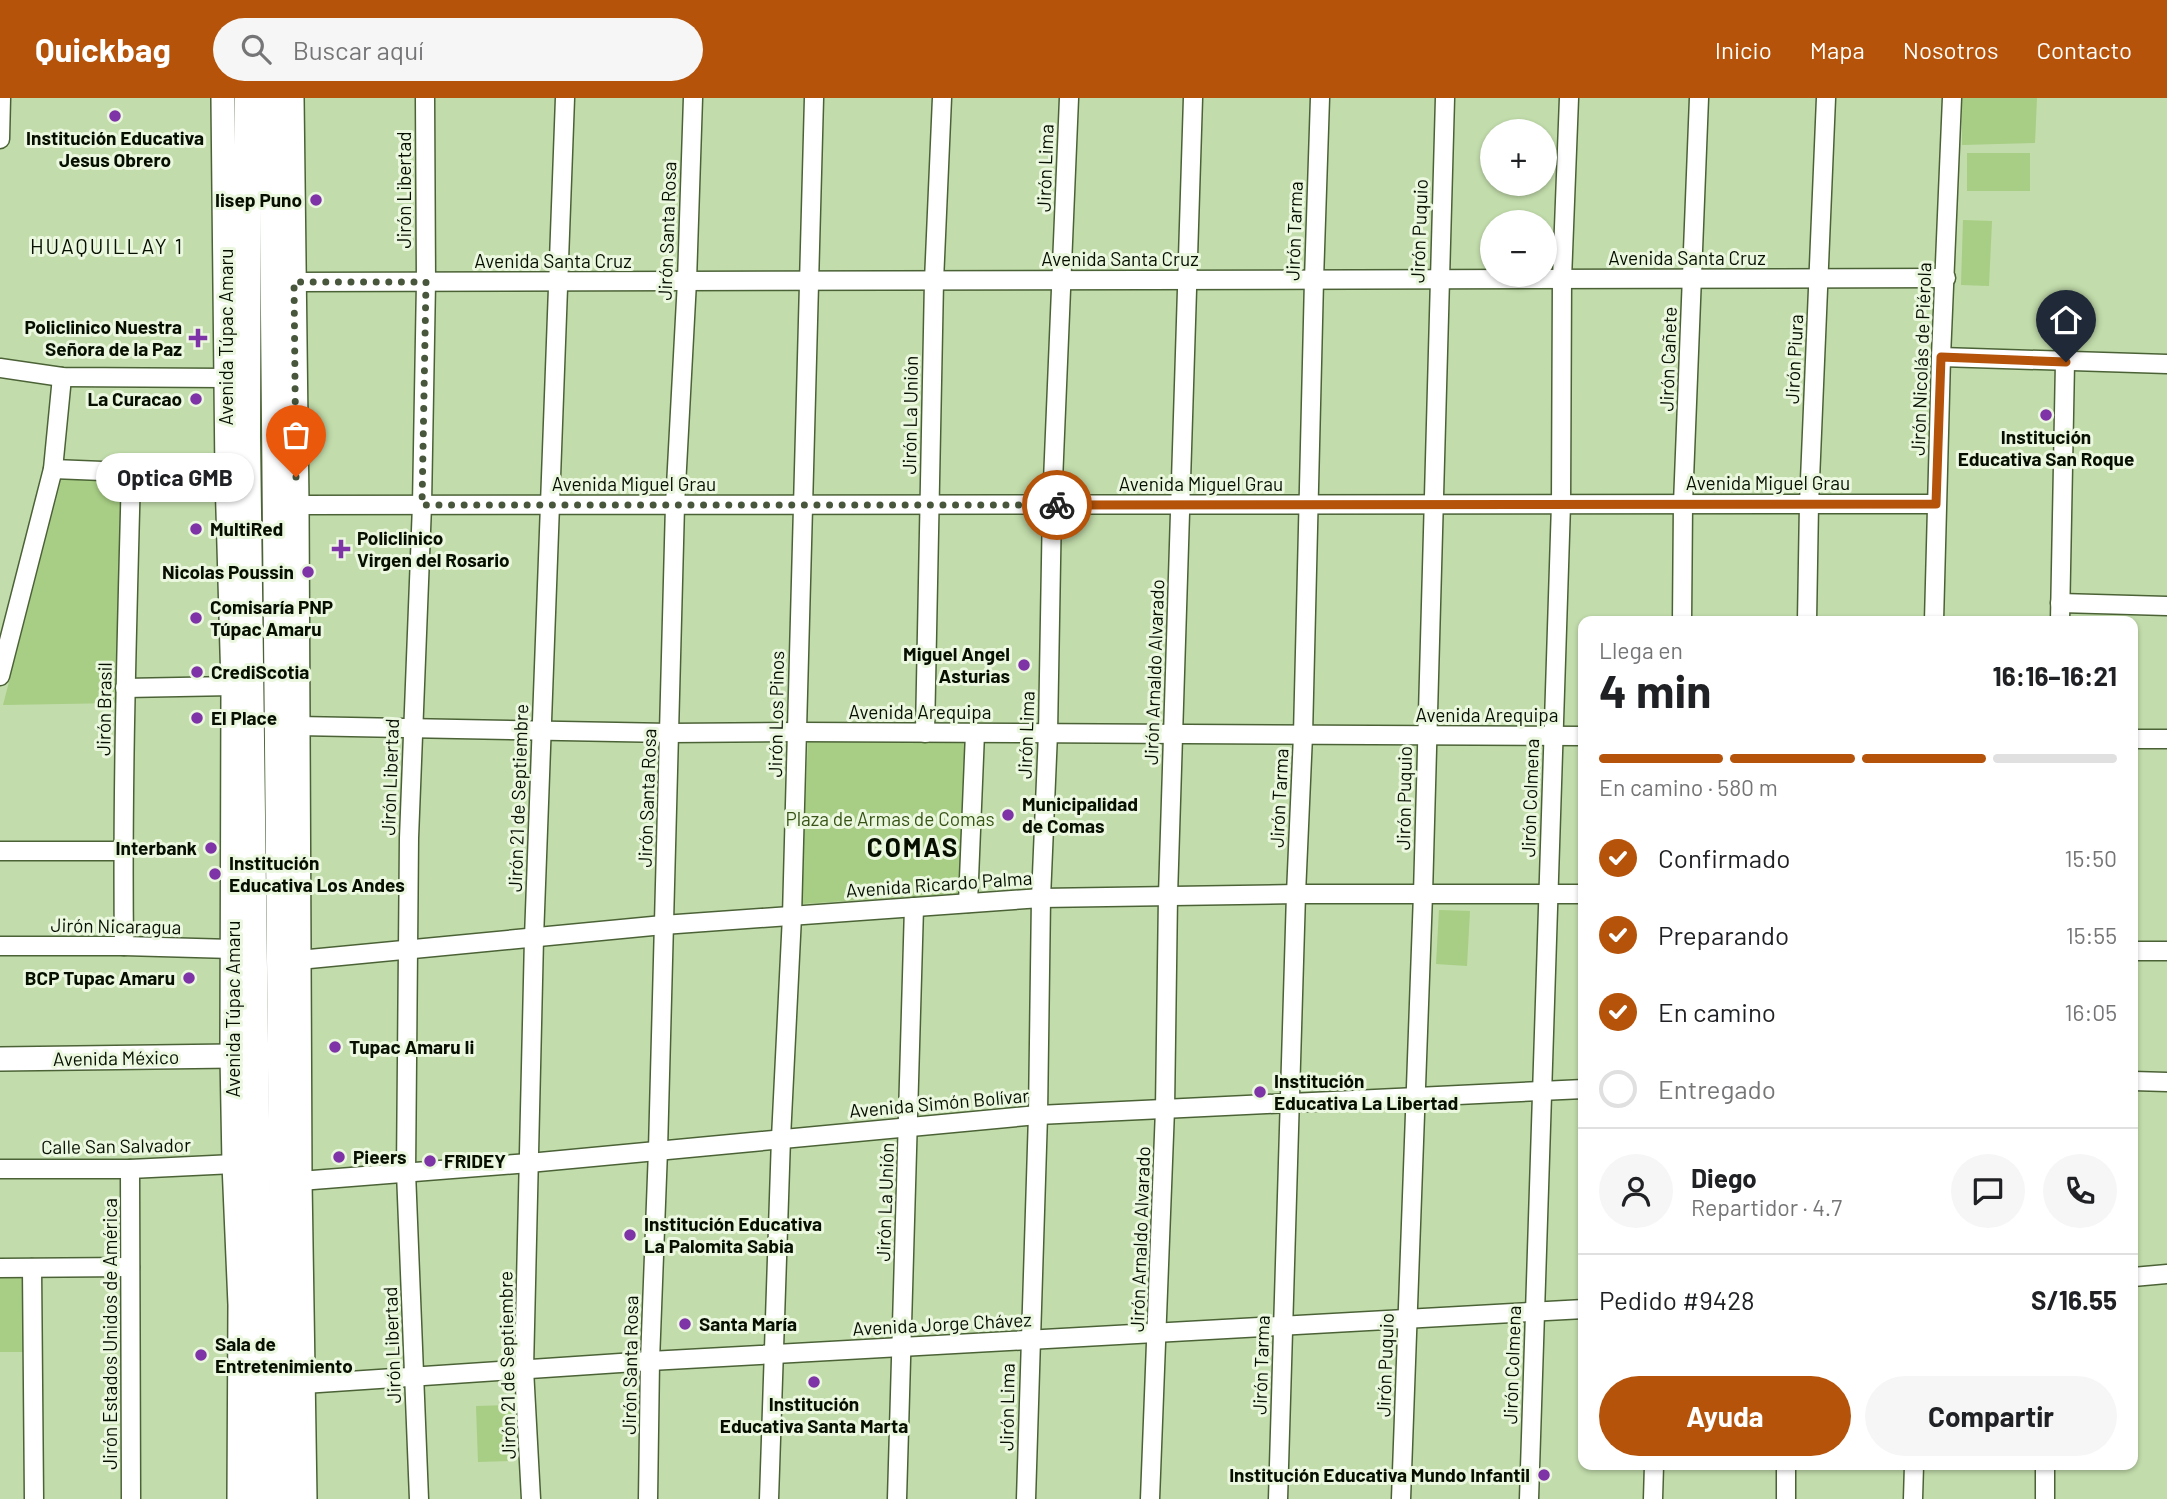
<!DOCTYPE html>
<html lang="es">
<head>
<meta charset="utf-8">
<style>
	body { margin:0; font-family:Barlow,sans-serif; background:#f6f6f6; color:#202124; height:100vh; display:flex; flex-direction:column; font-size:26px; white-space:nowrap }
	* { box-sizing:border-box; margin:0 }
	p { font-size:23px; color:#757577 }
	.icon { flex:none; width:38px; height:38px; fill:none; stroke:currentColor; stroke-width:2; stroke-linecap:round; stroke-linejoin:round }
	.map { position:relative; flex:1; overflow:hidden }
	.sheet { position:absolute; left:1578px; top:518px; width:560px; height:854px; display:flex; flex-direction:column; background:#fff; border-radius:14px; box-shadow:0 2px 5px #0004 }
	.sheet>* { flex:none }
	.tools { position:absolute; left:1480px; top:21px; display:grid; gap:14px }
	.tools a { display:grid; place-items:center; width:77px; height:77px; border-radius:50%; background:#fff; box-shadow:0 2px 5px #0004; font-size:35px }
	.pin { position:absolute; display:grid; place-items:center; width:60px; height:60px; color:#fff; margin:-72px -30px; border-radius:50% 50% 50% 0; rotate:-45deg; box-shadow:0 0 7px #0007 }
	.pin .icon { rotate:45deg }
	.courier { position:absolute; display:grid; place-items:center; width:70px; height:70px; margin:-35px; border:5px solid #b45309; border-radius:50%; background:#fff; color:#222; box-shadow:0 2px 9px #0007 }
	.bubble { position:absolute; height:49px; border-radius:24px; background:#fff; box-shadow:0 2px 5px #0004; font-size:23px; font-weight:700; line-height:49px; text-align:center }
	.head em { font-style:normal; font-weight:700 }
	.head div { display:flex; flex-direction:column-reverse }
	.head { display:flex; align-items:center; justify-content:space-between; height:119px; padding:0 21px }
	h1 { font-size:46px; font-weight:700; line-height:52px }
	.bar { display:grid; grid-template-columns:repeat(4,1fr); gap:10px 7px; align-content:center; height:84px; padding:0 21px }
	.bar i { height:9px; border-radius:5px; background:#e0e0e0 }
	.bar .on { background:#b45309 }
	.bar p { grid-column:span 4 }
	.line { display:flex; align-items:center; gap:18px; padding:0 21px; border-top:2px solid #e0e0e0 }
	.line div { flex:1 }
	.round { display:grid; place-items:center; flex:none; width:74px; height:74px; border-radius:37px; background:#f6f6f6 }
	ol { padding:0 21px; list-style:none }
	li { display:flex; align-items:center; gap:21px; height:77px }
	li p { margin-inline-start:auto }
	li .icon { padding:7px; border-radius:50%; background:#b45309; color:#fff; stroke-width:4 }
	li:last-child { color:#757577 }
	li i { width:38px; height:38px; border:4px solid #e0e0e0; border-radius:50% }
	.button { display:flex; gap:14px; margin-top:auto; padding:14px 21px }
	.button a { flex:1; height:80px; border-radius:42px; background:#b45309; color:#fff; font-size:28px; font-weight:700; line-height:80px; text-align:center }
	.button a+a { background:#f6f6f6; color:#202124 }
	header { display:flex; align-items:center; gap:42px; box-sizing:border-box; height:98px; padding:0 35px; background:#b45309; color:#fff }
	header strong { font-size:33px }
	nav { display:flex; gap:38px; margin-inline-start:auto; font-size:24px }
	.search { width:490px; height:63px; background:#f6f6f6; display:flex; align-items:center; gap:18px; box-sizing:border-box; padding:0 24px; border-radius:38px; color:#757577; font-size:26px }
	.map>svg:first-child { display:block }
</style>
</head>
<body>
<header>
<strong>Quickbag</strong>
<div class="search"><svg class="icon" aria-label="search" viewBox="0 0 24 24"><circle cx="10" cy="10" r="6"/><path d="M15 15l6 6"/></svg>Buscar aquí</div>
<nav><a>Inicio</a><a>Mapa</a><a>Nosotros</a><a>Contacto</a></nav>
</header>
<div class="map">
<svg width="2167" height="1401" viewBox="0 0 2167 1401">
	<rect width="100%" height="100%" fill="#c2dcab"/>
	<g fill="#a7ce84">
		<polygon points="1962,0 2037,0 2035,45 1962,47"/>
		<rect x="1967" y="55" width="63" height="38"/>
		<polygon points="1963,122 1992,123 1989,188 1961,187"/>
		<polygon points="63,375 124,380 118,605 3,607"/>
		<polygon points="973,641 965,795 801,806 808,643"/>
		<polygon points="1439,812 1470,813 1467,868 1436,866"/>
		<polygon points="0,1176 26,1176 27,1254 0,1254"/>
		<polygon points="511,1307 513,1363 478,1364 476,1308"/>
	</g>
	<g fill="none" stroke-linecap="round" stroke-linejoin="round">
		<defs>
			<g id="minor">
				<polyline points="0,41 1,0"/>
				<polyline points="294,184 1946,180"/>
				<polyline points="1941,259 2167,266"/>
				<polyline points="0,270 62,279 226,280"/>
				<polyline points="53,371 227,378"/>
				<polyline points="297,407 1936,406"/>
				<polyline points="2060,505 2167,508"/>
				<polyline points="1682,523 1683,406 1699,0"/>
				<polyline points="1807,523 1809,406 1826,0"/>
				<polyline points="1934,523 1941,259 1952,0"/>
				<polyline points="2060,523 2065,264"/>
				<polyline points="0,578 53,371 62,279"/>
				<polyline points="125,590 233,588"/>
				<polyline points="298,628 670,635 797,634 1584,638"/>
				<polyline points="925,635 934,183 942,0"/>
				<polyline points="2133,641 2167,641"/>
				<polyline points="0,753 123,753"/>
				<polyline points="968,805 975,635"/>
				<polyline points="0,848 124,848 232,851"/>
				<path d="M124,848C122,690 127,533 131,375"/>
				<polyline points="2133,853 2167,853"/>
				<polyline points="299,862 663,827 1041,800 1296,796 1584,796"/>
				<polyline points="2133,983 2167,984"/>
				<polyline points="0,1071 130,1071 234,1066"/>
				<polyline points="130,1071 131,1401"/>
				<polyline points="300,1083 529,1065 1038,1017 1584,991"/>
				<polyline points="0,1170 130,1169"/>
				<polyline points="32,1170 34,1401"/>
				<polyline points="2133,1179 2167,1176"/>
				<polyline points="304,1286 650,1263 1584,1211"/>
				<polyline points="2045,1367 2045,1401"/>
				<polyline points="419,1401 406,1074 409,740 422,407 426,184 425,0"/>
				<polyline points="531,1401 524,1271 534,840 565,0"/>
				<polyline points="648,1401 650,1263 658,1052 675,407 687,183 693,0"/>
				<polyline points="769,1401 781,1040 792,818 814,0"/>
				<polyline points="897,1401 914,809"/>
				<polyline points="1026,1401 1038,1017 1041,800 1048,635 1052,407 1069,0"/>
				<polyline points="1150,1401 1165,1011 1168,798 1193,0"/>
				<polyline points="1278,1401 1296,796 1303,637 1314,182 1320,0"/>
				<polyline points="1401,1401 1423,796 1445,0"/>
				<polyline points="1529,1401 1561,406 1562,181 1569,0"/>
				<polyline points="1653,1401 1654,1367"/>
				<polyline points="1786,1401 1786,1367"/>
				<polyline points="1913,1401 1914,1367"/>
			</g>
			<g id="major">
				<polyline points="223,0 227,378 233,588 232,958 234,1066 240,1207 239,1401"/>
				<polyline points="292,0 297,407 300,1083 305,1401"/>
				<polyline points="0,961 232,958"/>
			</g>
			<g id="highway">
				<polyline points="248,0 247,339 261,1401"/>
				<polyline points="272,0 285,1401"/>
			</g>
		</defs>
		<use href="#minor" stroke="#4b6236" stroke-width="21"/>
		<use href="#major" stroke="#4b6236" stroke-width="26"/>
		<use href="#highway" stroke="#4b6236" stroke-width="30"/>
		<use href="#minor" stroke="#fff" stroke-width="18"/>
		<use href="#major" stroke="#fff" stroke-width="23"/>
		<use href="#highway" stroke="#fff" stroke-width="26"/>
	</g>
	<g fill="none" stroke-linecap="round" stroke-linejoin="round">
		<polyline stroke="#48573c" stroke-width="7" stroke-dasharray="0 12.6" points="296,379 294,184 426,184 422,407 1057,407"/>
		<polyline stroke="#b45309" stroke-width="9" points="1057,407 1936,406 1941,259 2066,264"/>
	</g>
	<g fill="#7e34a7" stroke="#ebf8df" stroke-width="2.5">
		<circle cx="115" cy="18" r="7"/>
		<circle cx="316" cy="102" r="7"/>
		<path d="M194.5 229.5h7v7h7v7h-7v7h-7v-7h-7v-7h7z"/>
		<circle cx="196" cy="301" r="7"/>
		<circle cx="2046" cy="317" r="7"/>
		<circle cx="196" cy="431" r="7"/>
		<path d="M337.5 440.5h7v7h7v7h-7v7h-7v-7h-7v-7h7z"/>
		<circle cx="308" cy="474" r="7"/>
		<circle cx="196" cy="520" r="7"/>
		<circle cx="1024" cy="567" r="7"/>
		<circle cx="197" cy="574" r="7"/>
		<circle cx="197" cy="620" r="7"/>
		<circle cx="1008" cy="717" r="7"/>
		<circle cx="211" cy="750" r="7"/>
		<circle cx="215" cy="776" r="7"/>
		<circle cx="189" cy="880" r="7"/>
		<circle cx="335" cy="949" r="7"/>
		<circle cx="1260" cy="994" r="7"/>
		<circle cx="339" cy="1059" r="7"/>
		<circle cx="430" cy="1063" r="7"/>
		<circle cx="630" cy="1137" r="7"/>
		<circle cx="685" cy="1226" r="7"/>
		<circle cx="201" cy="1257" r="7"/>
		<circle cx="814" cy="1284" r="7"/>
		<circle cx="1544" cy="1377" r="7"/>
	</g>
	<g text-anchor="middle" stroke-width="6" stroke-linejoin="round" paint-order="stroke">
		<g font-size="19" font-weight="bold" fill="#070f01" stroke="#ebf8df" text-anchor="start">
			<text x="115" y="47" text-anchor="middle">Institución Educativa<tspan x="115" dy="22">Jesus Obrero</tspan></text>
			<text x="302" y="109" text-anchor="end">Iisep Puno</text>
			<text x="182" y="236" text-anchor="end">Policlinico Nuestra<tspan x="182" dy="22">Señora de la Paz</tspan></text>
			<text x="182" y="308" text-anchor="end">La Curacao</text>
			<text x="2046" y="346" text-anchor="middle">Institución<tspan x="2046" dy="22">Educativa San Roque</tspan></text>
			<text x="210" y="438">MultiRed</text>
			<text x="357" y="447">Policlinico<tspan x="357" dy="22">Virgen del Rosario</tspan></text>
			<text x="294" y="481" text-anchor="end">Nicolas Poussin</text>
			<text x="210" y="516">Comisaría PNP<tspan x="210" dy="22">Túpac Amaru</tspan></text>
			<text x="1010" y="563" text-anchor="end">Miguel Angel<tspan x="1010" dy="22">Asturias</tspan></text>
			<text x="211" y="581">CrediScotia</text>
			<text x="211" y="627">El Place</text>
			<text x="1022" y="713">Municipalidad<tspan x="1022" dy="22">de Comas</tspan></text>
			<text x="197" y="757" text-anchor="end">Interbank</text>
			<text x="229" y="772">Institución<tspan x="229" dy="22">Educativa Los Andes</tspan></text>
			<text x="175" y="887" text-anchor="end">BCP Tupac Amaru</text>
			<text x="349" y="956">Tupac Amaru Ii</text>
			<text x="1274" y="990">Institución<tspan x="1274" dy="22">Educativa La Libertad</tspan></text>
			<text x="353" y="1066">Pieers</text>
			<text x="444" y="1070">FRIDEY</text>
			<text x="644" y="1133">Institución Educativa<tspan x="644" dy="22">La Palomita Sabia</tspan></text>
			<text x="699" y="1233">Santa María</text>
			<text x="215" y="1253">Sala de<tspan x="215" dy="22">Entretenimiento</tspan></text>
			<text x="814" y="1313" text-anchor="middle">Institución<tspan x="814" dy="22">Educativa Santa Marta</tspan></text>
			<text x="1530" y="1384" text-anchor="end">Institución Educativa Mundo Infantil</text>
		</g>
		<g font-size="19" fill="#070f01" stroke="#ebf8df">
			<text transform="translate(1045 70) rotate(-88)" y="7">Jirón Lima</text>
			<text transform="translate(404 92) rotate(-90)" y="7">Jirón Libertad</text>
			<text transform="translate(667 133) rotate(-88)" y="7">Jirón Santa Rosa</text>
			<text transform="translate(1294 133) rotate(-88)" y="7">Jirón Tarma</text>
			<text transform="translate(1419 133) rotate(-88)" y="7">Jirón Puquio</text>
			<text x="1687" y="167">Avenida Santa Cruz</text>
			<text x="1120" y="168">Avenida Santa Cruz</text>
			<text x="553" y="170">Avenida Santa Cruz</text>
			<text transform="translate(226 239) rotate(-90)" y="7">Avenida Túpac Amaru</text>
			<text transform="translate(1668 261) rotate(-88)" y="7">Jirón Cañete</text>
			<text transform="translate(1794 261) rotate(-87)" y="7">Jirón Piura</text>
			<text transform="translate(1921 261) rotate(-88)" y="7">Jirón Nicolás de Piérola</text>
			<text transform="translate(910 317) rotate(-89)" y="7">Jirón La Unión</text>
			<text x="1768" y="392">Avenida Miguel Grau</text>
			<text x="634" y="393">Avenida Miguel Grau</text>
			<text x="1201" y="393">Avenida Miguel Grau</text>
			<text transform="translate(1154 574) rotate(-88)" y="7">Jirón Arnaldo Alvarado</text>
			<text transform="translate(104 611) rotate(-89)" y="7">Jirón Brasil</text>
			<text x="920" y="621">Avenida Arequipa</text>
			<text transform="translate(776 616) rotate(-89)" y="7">Jirón Los Pinos</text>
			<text x="1487" y="624">Avenida Arequipa</text>
			<text transform="translate(1026 637) rotate(-88)" y="7">Jirón Lima</text>
			<text transform="translate(390 679) rotate(-88)" y="7">Jirón Libertad</text>
			<text transform="translate(518 700) rotate(-88)" y="7">Jirón 21 de Septiembre</text>
			<text transform="translate(647 700) rotate(-88)" y="7">Jirón Santa Rosa</text>
			<text transform="translate(1279 700) rotate(-87)" y="7">Jirón Tarma</text>
			<text transform="translate(1404 700) rotate(-89)" y="7">Jirón Puquio</text>
			<text transform="translate(1530 700) rotate(-88)" y="7">Jirón Colmena</text>
			<text transform="translate(939 786) rotate(-4)" y="7">Avenida Ricardo Palma</text>
			<text transform="translate(116 828) rotate(1)" y="7">Jirón Nicaragua</text>
			<text transform="translate(233 911) rotate(-90)" y="7">Avenida Túpac Amaru</text>
			<text transform="translate(116 960) rotate(-1)" y="7">Avenida México</text>
			<text transform="translate(939 1005) rotate(-5)" y="7">Avenida Simón Bolívar</text>
			<text transform="translate(116 1048) rotate(-1)" y="7">Calle San Salvador</text>
			<text transform="translate(885 1104) rotate(-88)" y="7">Jirón La Unión</text>
			<text transform="translate(1140 1141) rotate(-88)" y="7">Jirón Arnaldo Alvarado</text>
			<text transform="translate(942 1226) rotate(-3)" y="7">Avenida Jorge Chávez</text>
			<text transform="translate(110 1236) rotate(-90)" y="7">Jirón Estados Unidos de América</text>
			<text transform="translate(392 1247) rotate(-92)" y="7">Jirón Libertad</text>
			<text transform="translate(507 1267) rotate(-91)" y="7">Jirón 21 de Septiembre</text>
			<text transform="translate(630 1267) rotate(-89)" y="7">Jirón Santa Rosa</text>
			<text transform="translate(1261 1267) rotate(-88)" y="7">Jirón Tarma</text>
			<text transform="translate(1385 1267) rotate(-88)" y="7">Jirón Puquio</text>
			<text transform="translate(1512 1267) rotate(-88)" y="7">Jirón Colmena</text>
			<text transform="translate(1007 1309) rotate(-89)" y="7">Jirón Lima</text>
		</g>
		<g font-size="19" fill="#375416" stroke="#ebf8df">
			<text x="890" y="728">Plaza de Armas de Comas</text>
		</g>
		<g font-size="21" letter-spacing="2" fill="#070f01" stroke="#ebf8df">
			<text x="107" y="156">HUAQUILLAY 1</text>
		</g>
		<g font-size="26" font-weight="bold" letter-spacing="2" fill="#070f01" stroke="#ebf8df">
			<text x="913" y="759">COMAS</text>
		</g>
	</g>
</svg>
<div class="tools">
<a>+</a>
<a>−</a>
</div>
<div class="pin" style="left:296px;top:379px;background:#ea580c"><svg class="icon" aria-label="bag" viewBox="0 0 24 24"><path d="M5 8h14l-1 12H6zM9 8a3 3 0 0 1 6 0"/></svg></div>
<div class="pin" style="left:2066px;top:264px;background:#1f2937"><svg class="icon" aria-label="home" viewBox="0 0 24 24"><path d="M3 11l9-7 9 7M6 9v11h12V9"/></svg></div>
<div class="courier" style="left:1057px;top:407px"><svg class="icon" aria-label="bike" viewBox="0 0 24 24"><circle cx="6" cy="16" r="4"/><circle cx="18" cy="16" r="4"/><path d="M6 16l4-8h5l3 8M10 8l3 8H6M13 5h3"/></svg></div>
<div class="bubble" style="left:96px;top:355px;width:158px">Optica GMB</div>
<section class="sheet">
<div class="head"><div><h1>4 min</h1><p>Llega en</p></div><em>16:16–16:21</em></div>
<div class="bar"><i class="on"></i><i class="on"></i><i class="on"></i><i></i><p>En camino · 580 m</p></div>
<ol>
<li><svg class="icon" aria-label="check" viewBox="0 0 24 24"><path d="M5 12l5 5 9-10"/></svg>Confirmado<p>15:50</p></li>
<li><svg class="icon" aria-label="check" viewBox="0 0 24 24"><path d="M5 12l5 5 9-10"/></svg>Preparando<p>15:55</p></li>
<li><svg class="icon" aria-label="check" viewBox="0 0 24 24"><path d="M5 12l5 5 9-10"/></svg>En camino<p>16:05</p></li>
<li><i></i>Entregado</li>
</ol>
<div class="line" style="height:126px"><a class="round"><svg class="icon" aria-label="person" viewBox="0 0 24 24"><circle cx="12" cy="8" r="4"/><path d="M4 21q1-7 8-7t8 7"/></svg></a><div><b>Diego</b><p>Repartidor · 4.7</p></div><a class="round"><svg class="icon" aria-label="chat" viewBox="0 0 24 24"><path d="M4 5h16v11H9l-5 4z"/></svg></a><a class="round"><svg class="icon" aria-label="phone" viewBox="0 0 24 24"><path d="M5 4h4l2 5-3 2q2 4 5 5l2-3 5 2v4C11 20 4 13 5 4z"/></svg></a></div>
<div class="line" style="height:91px"><div>Pedido #9428</div><b>S/16.55</b></div>
<div class="button"><a>Ayuda</a><a>Compartir</a></div>
</section>
</div>
</body>
</html>
